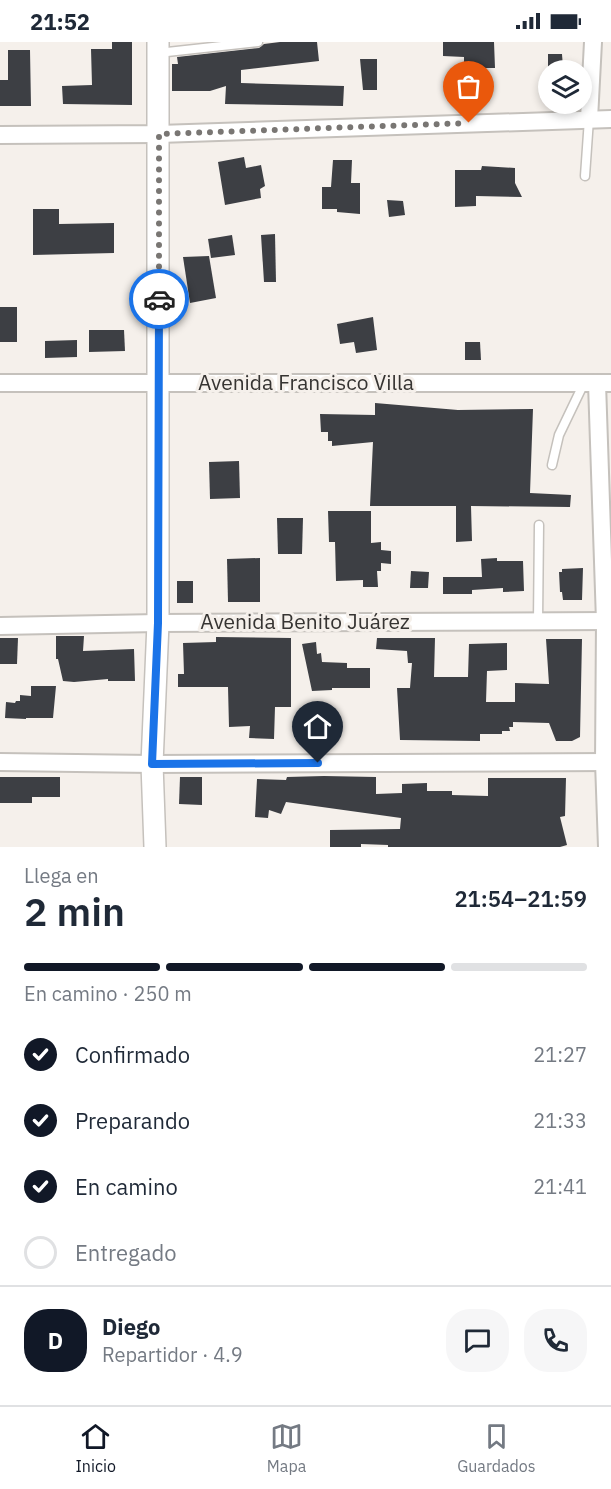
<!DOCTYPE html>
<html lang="es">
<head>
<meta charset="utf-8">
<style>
	body { margin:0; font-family:"IBM Plex Sans",sans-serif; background:#f6f6f7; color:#1f2937; height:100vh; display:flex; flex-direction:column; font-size:22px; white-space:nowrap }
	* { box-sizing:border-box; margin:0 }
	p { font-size:20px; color:#747a83 }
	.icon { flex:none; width:33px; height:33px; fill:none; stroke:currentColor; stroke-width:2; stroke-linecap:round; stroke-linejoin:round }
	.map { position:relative; height:805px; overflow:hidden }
	.side { display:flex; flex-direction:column; background:#fff; flex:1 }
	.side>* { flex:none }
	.fabs { position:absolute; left:538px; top:18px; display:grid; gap:12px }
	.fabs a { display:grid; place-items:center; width:54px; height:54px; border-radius:50%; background:#fff; box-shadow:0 3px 9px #0003; font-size:30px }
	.pin { position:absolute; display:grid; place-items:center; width:51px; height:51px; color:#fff; margin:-62px -26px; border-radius:50% 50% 50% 0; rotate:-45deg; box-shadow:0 0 6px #0007 }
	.pin .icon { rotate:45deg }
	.courier { position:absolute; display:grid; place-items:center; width:60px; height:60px; margin:-30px; border:4px solid #1a73e8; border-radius:50%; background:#fff; color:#222; box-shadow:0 2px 8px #0007 }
	.summary em { font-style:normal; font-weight:600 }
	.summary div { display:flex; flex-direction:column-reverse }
	.summary { display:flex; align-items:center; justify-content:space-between; height:102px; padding:0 24px }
	h1 { font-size:39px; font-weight:600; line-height:45px }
	.bar { display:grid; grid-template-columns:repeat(4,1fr); gap:9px 6px; align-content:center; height:72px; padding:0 24px }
	.bar i { height:8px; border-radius:4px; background:#e0e1e3 }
	.bar .active { background:#111827 }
	.bar p { grid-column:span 4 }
	.line { display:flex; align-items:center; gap:15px; padding:0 24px; border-top:2px solid #e0e1e3 }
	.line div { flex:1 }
	.round { display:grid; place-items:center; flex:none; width:63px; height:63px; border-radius:24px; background:#f6f6f7 }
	ol { padding:0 24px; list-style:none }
	li { display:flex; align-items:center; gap:18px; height:66px }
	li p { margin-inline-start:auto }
	li .icon { padding:6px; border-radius:50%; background:#111827; color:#fff; stroke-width:4 }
	li:last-child { color:#747a83 }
	li i { width:33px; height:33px; border:3px solid #e0e1e3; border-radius:50% }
	.status { display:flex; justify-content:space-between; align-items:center; height:42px; padding:0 30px; background:#fff; direction:ltr }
	.status svg { height:16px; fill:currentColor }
	.menu { display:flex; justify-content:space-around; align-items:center; height:84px; border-top:2px solid #e0e1e3; background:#fff; font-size:16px; color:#747a83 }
	.menu a { display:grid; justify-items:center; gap:3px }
	.menu .active { color:#111827 }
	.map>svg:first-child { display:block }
</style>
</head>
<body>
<div class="status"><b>21:52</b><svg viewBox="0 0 49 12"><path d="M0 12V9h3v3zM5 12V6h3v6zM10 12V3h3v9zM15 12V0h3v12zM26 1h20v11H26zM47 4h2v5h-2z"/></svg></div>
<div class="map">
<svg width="611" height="805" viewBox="0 0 611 805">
	<rect width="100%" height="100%" fill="#f5f0eb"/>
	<g fill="#3d3f44">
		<polygon points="112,0 132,0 132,63 63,62 62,44 92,43 91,7 112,7"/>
		<polygon points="280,0 317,0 319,19 241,28 241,41 344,44 343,64 225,62 226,44 210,49 172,49 172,22 178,22 177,15 259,6 264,2"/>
		<polygon points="443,0 494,0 495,26 464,26 464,15 443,14"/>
		<polygon points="8,8 30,8 31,64 0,64 0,38 8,38"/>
		<polygon points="548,12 562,12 563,26 548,26"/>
		<polygon points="360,17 377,17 377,48 363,48"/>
		<polygon points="244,115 246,126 261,123 265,144 260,147 261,156 225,163 218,120"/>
		<polygon points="333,118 352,118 351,141 360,141 360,172 337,170 337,167 322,167 322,145 331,145"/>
		<polygon points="482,124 515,126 515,141 522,155 476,154 476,164 455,165 455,128 481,128"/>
		<polygon points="387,158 403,159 405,173 389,175"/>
		<polygon points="33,167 59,167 59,182 114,181 114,211 33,213"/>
		<polygon points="275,192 276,240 264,240 261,193"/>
		<polygon points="232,193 235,213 211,216 208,197"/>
		<polygon points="209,214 216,256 190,261 183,215"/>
		<rect x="0" y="265" width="17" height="35"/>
		<polygon points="373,275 377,308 356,311 354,300 340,302 337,282"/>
		<polygon points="89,288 124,288 125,309 89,310"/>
		<polygon points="77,298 77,315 45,316 45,299"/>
		<polygon points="465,300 480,300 481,318 465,318"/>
		<polygon points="375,361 458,368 533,367 530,451 571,453 570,465 471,464 472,499 456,500 456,464 370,464 373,400 332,404 332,399 328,399 328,390 321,390 320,372 375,373"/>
		<polygon points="239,419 240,456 210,457 209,420"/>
		<polygon points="328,469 371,469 371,501 381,500 381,508 391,509 391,522 381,521 381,529 377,529 378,545 363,545 363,538 336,539 335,500 329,500"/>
		<polygon points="277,476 303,476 302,512 278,512"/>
		<polygon points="260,516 260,560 228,560 227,517"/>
		<polygon points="497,516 497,519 523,519 524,549 503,550 503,546 472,548 472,552 443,552 443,535 482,535 481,517"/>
		<polygon points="583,526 582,558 563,558 562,550 560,550 559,530 562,530 562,527"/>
		<polygon points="411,529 429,530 428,546 410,546"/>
		<rect x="177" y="539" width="16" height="22"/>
		<polygon points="56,594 84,594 83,609 134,607 135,639 108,639 108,637 74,640 63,639 58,617 56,617"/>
		<polygon points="216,595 291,596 291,665 275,665 274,697 249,696 250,684 229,685 228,645 178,645 178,632 184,632 183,601 216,600"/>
		<polygon points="0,596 18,596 17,622 0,622"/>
		<polygon points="377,596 435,596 434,635 468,635 469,602 507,601 507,628 487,629 486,660 515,660 515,641 549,642 546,597 582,597 580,695 572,699 556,699 549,681 513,680 513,685 509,685 510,689 502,689 502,692 480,692 480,699 400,698 397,646 410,646 412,621 408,621 407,609 376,607"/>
		<polygon points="316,600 317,612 321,611 322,620 347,621 347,626 370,626 370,646 332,646 332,648 312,649 302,602"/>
		<polygon points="31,644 56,644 53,676 26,676 26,677 5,676 6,660 15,661 16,659 20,659 20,653 31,654"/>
		<polygon points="324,734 376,735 376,752 402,751 402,742 427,741 427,749 452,749 452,753 488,754 488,736 566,736 565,774 560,775 567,803 560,805 388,805 388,803 361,802 361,805 330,805 330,788 400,787 401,776 286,760 281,772 269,768 268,776 255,775 257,737 286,738 287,735"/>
		<polygon points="0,735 60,735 60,755 32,755 32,761 0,761"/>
		<polygon points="180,735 202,735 202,763 179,762"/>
	</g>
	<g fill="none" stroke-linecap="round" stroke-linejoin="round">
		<defs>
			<g id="service">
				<polyline points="158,11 258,0"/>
				<polyline points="585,134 589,77"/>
				<polyline points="552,423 559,393 584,341"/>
				<polyline points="538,579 539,483"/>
			</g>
			<g id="minor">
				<polyline points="589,77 593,0"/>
				<polyline points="0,93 159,92 611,77"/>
				<polyline points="0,341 611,341"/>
				<polyline points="597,341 605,579 604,720 607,805"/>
				<polyline points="0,584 158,581 611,579"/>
				<polyline points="0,720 152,722 611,720"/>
			</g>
			<polyline id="tertiary" points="155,805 152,722 158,581 158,0"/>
		</defs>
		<use href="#service" stroke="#c5c1bc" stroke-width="11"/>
		<use href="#minor" stroke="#c5c1bc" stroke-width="20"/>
		<use href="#tertiary" stroke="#c5c1bc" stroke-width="24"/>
		<use href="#service" stroke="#fff" stroke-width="8"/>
		<use href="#minor" stroke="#fff" stroke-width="16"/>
		<use href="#tertiary" stroke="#fff" stroke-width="21"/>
	</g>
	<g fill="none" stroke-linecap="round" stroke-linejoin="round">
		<polyline stroke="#797673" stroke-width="6" stroke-dasharray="0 10.8" points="159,257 159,92 469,81"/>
		<polyline stroke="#1a73e8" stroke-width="8" points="159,257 158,581 152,722 318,721"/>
	</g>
	<g text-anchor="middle" stroke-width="6" stroke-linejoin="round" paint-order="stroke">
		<g font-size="21" fill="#363432" stroke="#f5f0eb">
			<text x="306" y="348">Avenida Francisco Villa</text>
			<text x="305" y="587">Avenida Benito Juárez</text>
		</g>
	</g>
</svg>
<div class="fabs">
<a><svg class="icon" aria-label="layers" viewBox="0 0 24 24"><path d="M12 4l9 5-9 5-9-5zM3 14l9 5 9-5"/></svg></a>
</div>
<div class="pin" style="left:469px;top:81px;background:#ea580c"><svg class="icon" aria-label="bag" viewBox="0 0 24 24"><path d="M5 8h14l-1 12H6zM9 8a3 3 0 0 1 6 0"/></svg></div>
<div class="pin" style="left:318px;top:721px;background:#1f2937"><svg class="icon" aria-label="home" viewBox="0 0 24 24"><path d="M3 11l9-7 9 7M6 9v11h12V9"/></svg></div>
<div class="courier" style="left:159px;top:257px"><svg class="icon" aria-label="car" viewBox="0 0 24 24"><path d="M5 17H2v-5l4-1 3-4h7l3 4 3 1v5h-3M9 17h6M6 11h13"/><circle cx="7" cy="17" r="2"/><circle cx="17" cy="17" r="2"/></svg></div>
</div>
<section class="side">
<div class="summary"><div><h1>2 min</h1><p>Llega en</p></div><em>21:54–21:59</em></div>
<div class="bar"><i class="active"></i><i class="active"></i><i class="active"></i><i></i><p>En camino · 250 m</p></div>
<ol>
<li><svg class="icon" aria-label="check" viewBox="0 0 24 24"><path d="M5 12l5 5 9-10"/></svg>Confirmado<p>21:27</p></li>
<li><svg class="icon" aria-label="check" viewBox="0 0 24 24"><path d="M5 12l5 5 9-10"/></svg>Preparando<p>21:33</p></li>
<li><svg class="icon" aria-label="check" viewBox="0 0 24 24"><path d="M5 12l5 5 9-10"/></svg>En camino<p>21:41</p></li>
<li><i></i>Entregado</li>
</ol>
<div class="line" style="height:108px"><b class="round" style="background:#111827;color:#fff">D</b><div><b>Diego</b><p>Repartidor · 4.9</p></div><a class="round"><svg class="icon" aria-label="chat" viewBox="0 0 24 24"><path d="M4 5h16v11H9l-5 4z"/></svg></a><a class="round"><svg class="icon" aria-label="phone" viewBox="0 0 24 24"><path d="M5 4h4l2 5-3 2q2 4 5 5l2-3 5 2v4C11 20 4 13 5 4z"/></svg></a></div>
</section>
<nav class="menu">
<a class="active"><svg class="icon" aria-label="home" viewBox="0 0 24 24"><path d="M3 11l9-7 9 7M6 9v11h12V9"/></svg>Inicio</a>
<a><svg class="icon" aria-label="map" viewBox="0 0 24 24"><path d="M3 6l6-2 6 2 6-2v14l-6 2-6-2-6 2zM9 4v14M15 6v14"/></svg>Mapa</a>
<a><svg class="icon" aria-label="saved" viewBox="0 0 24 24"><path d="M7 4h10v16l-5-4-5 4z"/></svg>Guardados</a>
</nav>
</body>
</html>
